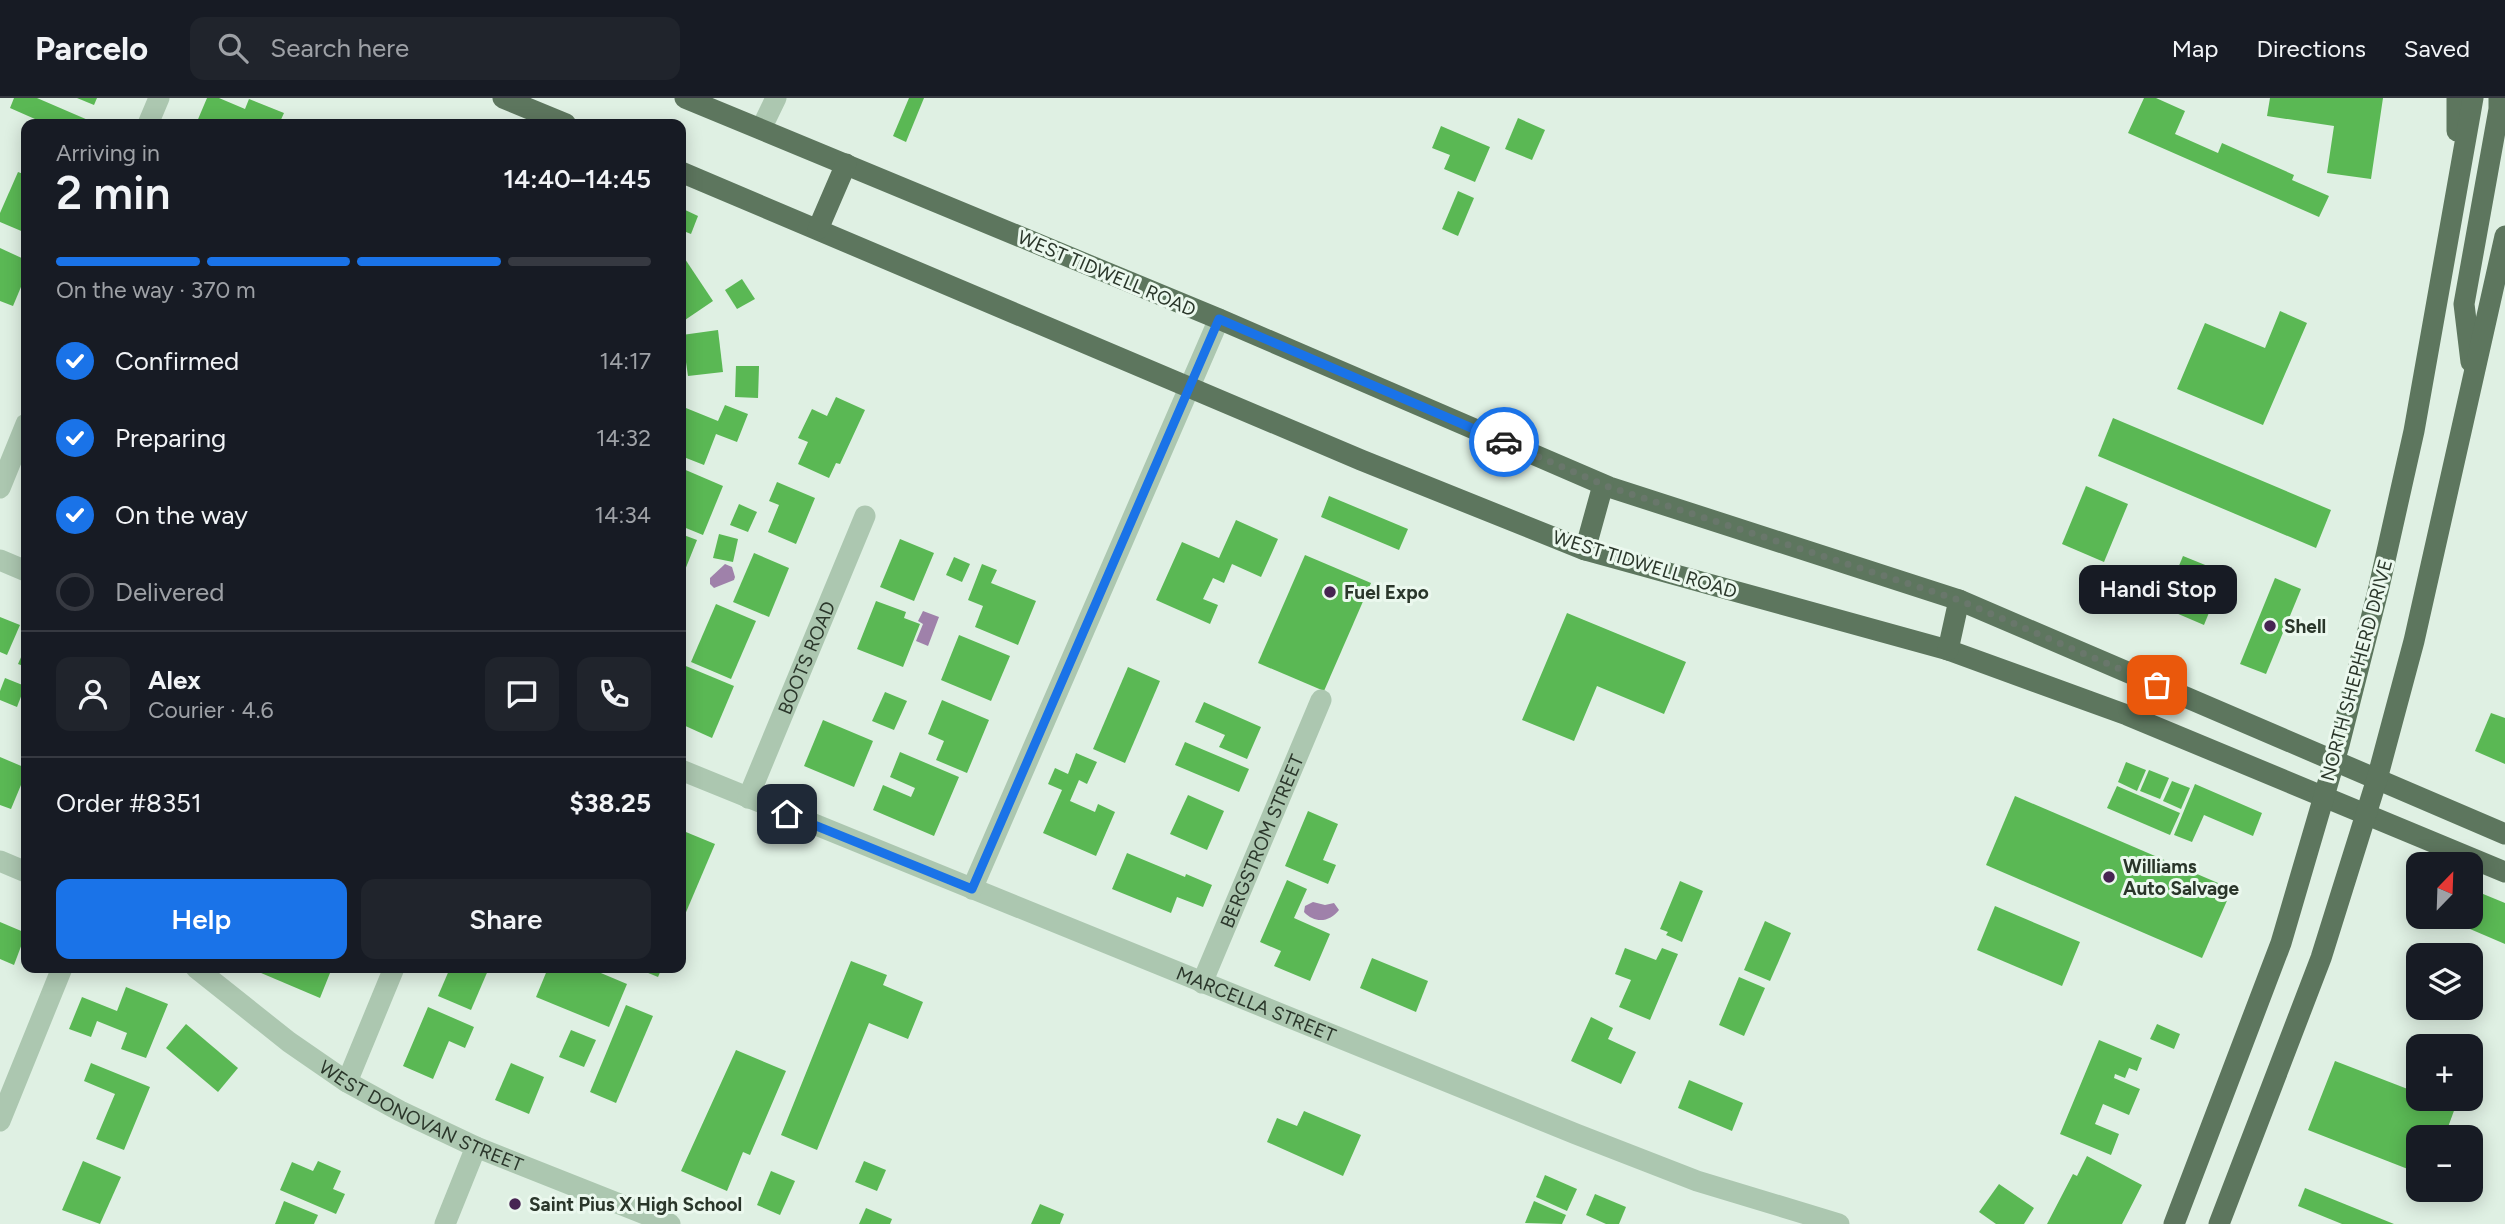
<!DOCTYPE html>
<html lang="en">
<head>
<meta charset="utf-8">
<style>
	body { margin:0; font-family:Figtree,sans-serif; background:#20242c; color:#f1f3f6; height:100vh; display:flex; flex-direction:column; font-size:26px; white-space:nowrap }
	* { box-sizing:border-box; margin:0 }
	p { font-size:23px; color:#9ea1a6 }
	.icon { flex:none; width:38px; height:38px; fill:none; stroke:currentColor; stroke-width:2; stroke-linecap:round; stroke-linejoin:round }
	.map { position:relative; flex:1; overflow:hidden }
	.drawer { position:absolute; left:21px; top:21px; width:665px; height:854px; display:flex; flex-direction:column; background:#171b24; border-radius:14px; box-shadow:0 4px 18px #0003 }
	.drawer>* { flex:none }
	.needle { width:46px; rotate:23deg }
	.controls { position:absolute; left:2406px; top:754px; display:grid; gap:14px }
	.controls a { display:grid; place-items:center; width:77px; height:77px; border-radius:14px; background:#171b24; box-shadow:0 4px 18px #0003; font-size:35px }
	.pin { position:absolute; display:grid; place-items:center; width:60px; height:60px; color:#fff; margin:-30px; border-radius:14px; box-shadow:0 4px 10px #0006 }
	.courier { position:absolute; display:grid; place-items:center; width:70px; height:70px; margin:-35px; border:5px solid #1a73e8; border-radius:50%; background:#fff; color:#222; box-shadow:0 2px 9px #0007 }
	.bubble { position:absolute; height:49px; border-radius:14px; background:#171b24; box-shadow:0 4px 18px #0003; font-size:23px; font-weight:600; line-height:49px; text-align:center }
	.overview em { font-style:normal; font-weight:600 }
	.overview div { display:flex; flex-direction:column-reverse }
	.overview { display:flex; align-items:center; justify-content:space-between; height:119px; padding:0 35px }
	h1 { font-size:46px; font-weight:600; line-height:52px }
	.bar { display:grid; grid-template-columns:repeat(4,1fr); gap:10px 7px; align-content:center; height:84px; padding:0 35px }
	.bar i { height:9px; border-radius:5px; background:#363941 }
	.bar .current { background:#1a73e8 }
	.bar p { grid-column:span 4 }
	.line { display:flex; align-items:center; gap:18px; padding:0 35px; border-top:2px solid #363941 }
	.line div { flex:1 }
	.round { display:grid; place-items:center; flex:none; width:74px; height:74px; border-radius:14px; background:#20242c }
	ol { padding:0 35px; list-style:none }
	li { display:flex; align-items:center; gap:21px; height:77px }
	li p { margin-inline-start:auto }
	li .icon { padding:7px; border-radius:50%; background:#1a73e8; color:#fff; stroke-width:4 }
	li:last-child { color:#9ea1a6 }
	li i { width:38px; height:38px; border:4px solid #363941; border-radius:50% }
	.cta { display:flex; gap:14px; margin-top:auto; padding:14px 35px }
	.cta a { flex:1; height:80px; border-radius:14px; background:#1a73e8; color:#fff; font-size:28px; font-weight:600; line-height:80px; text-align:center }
	.cta a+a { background:#20242c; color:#f1f3f6 }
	header { display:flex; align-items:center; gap:42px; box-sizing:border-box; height:98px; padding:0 35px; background:#171b24; border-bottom:2px solid #363941 }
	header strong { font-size:33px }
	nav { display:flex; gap:38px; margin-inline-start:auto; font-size:24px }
	.search { width:490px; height:63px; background:#20242c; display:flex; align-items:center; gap:18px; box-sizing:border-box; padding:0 24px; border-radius:14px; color:#9ea1a6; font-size:26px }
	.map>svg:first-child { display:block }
</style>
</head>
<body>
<header>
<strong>Parcelo</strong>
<div class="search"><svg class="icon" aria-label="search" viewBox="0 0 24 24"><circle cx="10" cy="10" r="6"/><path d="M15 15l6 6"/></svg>Search here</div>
<nav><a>Map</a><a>Directions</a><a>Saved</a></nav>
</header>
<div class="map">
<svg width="2505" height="1126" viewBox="0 0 2505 1126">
	<rect width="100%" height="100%" fill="#dff0e3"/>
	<g fill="#9f81aa">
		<polygon points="725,466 732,469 735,479 734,482 714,490 710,486 710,480"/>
		<polygon points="923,513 939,519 928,548 916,543 923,526 918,523"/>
		<path d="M1313,804L1325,807L1334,805L1339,812C1330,824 1315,826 1304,814L1305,808Z"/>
	</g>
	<g fill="#5ab854">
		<polygon points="14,0 37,0 88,22 85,26 43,26 44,25 10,10"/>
		<polygon points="77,0 97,0 94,7"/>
		<polygon points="207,0 219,0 245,11 249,1 284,15 279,26 196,26"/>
		<polygon points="909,0 924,0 906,44 893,38"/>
		<polygon points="2144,0 2156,0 2185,13 2175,36 2218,55 2222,45 2294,77 2292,82 2329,98 2319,119 2128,35"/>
		<polygon points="2270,0 2383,0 2371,81 2327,75 2334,28 2267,18"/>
		<polygon points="1518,20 1545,32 1532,62 1505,51"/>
		<polygon points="1441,28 1490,49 1475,84 1444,71 1450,57 1432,50"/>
		<polygon points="18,74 26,77 26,135 0,124 0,115"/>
		<polygon points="1458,93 1474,100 1458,138 1442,131"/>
		<polygon points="681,110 698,118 691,136 681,132"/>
		<polygon points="0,150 26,162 26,177 13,208 0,203"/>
		<polygon points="685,161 713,203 685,222 681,216 681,165"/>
		<polygon points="742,181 755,201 737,211 725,192"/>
		<polygon points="2280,213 2307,225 2263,327 2177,291 2205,225 2265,250"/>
		<polygon points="718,232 723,274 688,278 682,237"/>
		<polygon points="736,268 759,268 758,300 735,299"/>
		<polygon points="836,299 865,312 840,366 836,365 829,380 798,366 808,344 798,340 812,311 827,318"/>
		<polygon points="725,307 748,316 737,344 716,336 704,367 681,358 681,308 718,323"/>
		<polygon points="2113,320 2331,412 2316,450 2098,358"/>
		<polygon points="681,370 723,388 703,437 681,428"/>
		<polygon points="777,384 815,400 796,446 768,434 779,407 769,403"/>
		<polygon points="2086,388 2128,406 2104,464 2062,446"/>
		<polygon points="1329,398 1408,431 1399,452 1321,419"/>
		<polygon points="739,406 757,414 748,434 730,427"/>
		<polygon points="1236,422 1278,441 1261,479 1232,466 1224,485 1213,480 1203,501 1218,507 1210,526 1156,502 1182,444 1219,460"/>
		<polygon points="681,436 697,442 681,482"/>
		<polygon points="719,436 738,441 733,464 713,460"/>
		<polygon points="900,441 934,455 914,503 880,489"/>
		<polygon points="754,455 789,470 769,519 733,504"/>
		<polygon points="1305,457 1371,485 1324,593 1258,565"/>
		<polygon points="2183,458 2225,475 2204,527 2162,509"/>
		<polygon points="954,459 970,466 962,484 946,477"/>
		<polygon points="982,466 997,472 991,485 1036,503 1018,547 975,529 983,508 968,502"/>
		<polygon points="2275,480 2301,491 2266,576 2240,566"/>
		<polygon points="876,503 906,514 904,520 920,526 903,569 857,551"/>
		<polygon points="716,506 756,523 731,581 691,564"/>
		<polygon points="1567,515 1686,564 1664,616 1597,588 1574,643 1522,622"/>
		<polygon points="0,519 20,527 7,557 0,554"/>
		<polygon points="959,537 1010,558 991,603 941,582"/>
		<polygon points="26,548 26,569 18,566"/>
		<polygon points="681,566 734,588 712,640 681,626"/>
		<polygon points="1128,569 1160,583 1125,665 1093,651"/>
		<polygon points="5,580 25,588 17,609 0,602 0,593"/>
		<polygon points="885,594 907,603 894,632 872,623"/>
		<polygon points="942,602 989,622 967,675 936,662 944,643 928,636"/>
		<polygon points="1204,604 1261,629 1247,661 1219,649 1225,637 1195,624"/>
		<polygon points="2491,615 2505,620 2505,666 2475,653"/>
		<polygon points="823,622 873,643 854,689 804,668"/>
		<polygon points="1185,644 1249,671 1239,694 1175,667"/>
		<polygon points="900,654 959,679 934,738 873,712 883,687 911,699 915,690 890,679"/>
		<polygon points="1076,655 1097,664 1087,686 1079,682 1070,703 1095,714 1098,706 1115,714 1096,758 1043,735 1062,692 1048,686 1055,670 1068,676"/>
		<polygon points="0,659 26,670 26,675 11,711 0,707"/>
		<polygon points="2126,664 2146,672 2137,693 2118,684"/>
		<polygon points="2149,672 2169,680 2160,701 2140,693"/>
		<polygon points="2172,683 2190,690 2181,711 2163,703"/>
		<polygon points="2195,686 2262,715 2253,738 2204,717 2192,744 2174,737"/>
		<polygon points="2117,688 2180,715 2170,737 2107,710"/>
		<polygon points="1188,697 1224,713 1207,752 1170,736"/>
		<polygon points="2015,698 2232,791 2202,860 1986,767"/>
		<polygon points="1308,713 1338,726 1323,762 1336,767 1328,786 1285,768"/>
		<polygon points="681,732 715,746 681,826"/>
		<polygon points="1127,755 1185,779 1186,776 1212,787 1203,809 1177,799 1171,815 1112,791"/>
		<polygon points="1287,782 1307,791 1294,820 1330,836 1310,883 1274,868 1281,853 1260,844"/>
		<polygon points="1680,783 1703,793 1682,844 1666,837 1668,834 1660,831"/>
		<polygon points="2471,791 2505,805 2505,846 2442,819 2471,819"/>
		<polygon points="1995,808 2080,844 2062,888 1977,852"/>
		<polygon points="1765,823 1791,835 1770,883 1744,872"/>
		<polygon points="0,824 26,835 14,867 0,861"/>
		<polygon points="1625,850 1656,862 1662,850 1678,856 1650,922 1619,909 1631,882 1615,876"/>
		<polygon points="1372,860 1428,883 1416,914 1360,890"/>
		<polygon points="851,863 887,877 883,887 923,904 908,941 869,925 817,1052 781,1037"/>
		<polygon points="255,870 332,870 320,900 254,872"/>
		<polygon points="450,870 489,870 471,912 438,898"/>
		<polygon points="548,870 589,870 627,886 609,929 536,899"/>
		<polygon points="636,870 662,870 658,879"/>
		<polygon points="1739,879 1765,890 1744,938 1719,927"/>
		<polygon points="126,889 168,906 146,960 121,951 127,935 97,923 91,939 69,931 82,899 117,913"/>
		<polygon points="626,907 653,918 616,1005 590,994"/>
		<polygon points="428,909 474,929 465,950 449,943 433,981 403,968"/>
		<polygon points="1591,919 1613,930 1608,941 1636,954 1621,986 1571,963"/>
		<polygon points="186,926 238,970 218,994 166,950"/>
		<polygon points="2157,926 2180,936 2174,951 2150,941"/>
		<polygon points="571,932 596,942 584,969 559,959"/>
		<polygon points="2099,942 2142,960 2137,973 2129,970 2125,980 2115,976 2114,980 2140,991 2129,1017 2103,1006 2095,1026 2119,1036 2111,1057 2060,1036"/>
		<polygon points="736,952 786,973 750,1057 743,1054 727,1093 681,1073"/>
		<polygon points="2335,963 2418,995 2418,1001 2433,1001 2455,1010 2444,1040 2418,1040 2418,1075 2308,1032"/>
		<polygon points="91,965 150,989 124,1052 96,1041 115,996 84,983"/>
		<polygon points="511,965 544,979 529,1016 495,1002"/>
		<polygon points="1689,982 1743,1005 1732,1033 1678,1010"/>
		<polygon points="1304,1013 1361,1037 1343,1078 1267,1044 1277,1020 1297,1028"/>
		<polygon points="2087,1058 2142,1087 2122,1126 2047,1126 2073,1076 2077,1078"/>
		<polygon points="83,1063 121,1079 100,1126 62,1112"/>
		<polygon points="318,1063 341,1073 333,1091 345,1096 336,1116 280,1092 292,1064 313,1073"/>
		<polygon points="864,1063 886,1072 877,1093 855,1084"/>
		<polygon points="771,1073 795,1083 780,1117 757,1107"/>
		<polygon points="1545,1077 1577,1091 1567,1113 1536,1099"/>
		<polygon points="1999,1086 2034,1110 2024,1126 1996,1126 1979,1114"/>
		<polygon points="2305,1090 2394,1126 2342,1126 2298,1108"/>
		<polygon points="1595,1096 1626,1109 1619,1126 1606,1126 1586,1117"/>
		<polygon points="284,1103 318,1117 314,1126 275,1126"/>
		<polygon points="1534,1103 1566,1117 1562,1126 1525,1125"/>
		<polygon points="1040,1106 1064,1116 1060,1126 1031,1126"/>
		<polygon points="866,1110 892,1121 890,1126 859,1126"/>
	</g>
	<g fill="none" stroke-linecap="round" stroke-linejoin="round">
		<g stroke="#acc7b0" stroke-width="21">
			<polyline points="148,26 159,0"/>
			<polyline points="761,31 776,0"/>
			<polyline points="0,390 26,326"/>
			<polyline points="0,462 26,473"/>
			<path id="s1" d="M681,672L1576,1036L1697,1083L1839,1126"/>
			<path id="s2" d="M748,700L865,418"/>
			<polyline points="0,763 26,774"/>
			<polyline points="972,791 1219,221"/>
			<path id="s3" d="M196,870L289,944L347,984L400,1013L476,1049L670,1126"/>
			<path id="s4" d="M1202,885L1321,602"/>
			<polyline points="347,984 394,870"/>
			<polyline points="0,1023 62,870"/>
			<polyline points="445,1126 476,1049"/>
		</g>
		<g stroke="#5d765e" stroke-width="21">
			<polyline points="503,0 566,26"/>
			<polyline points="685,0 1219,221 1609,389 1959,502 2505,736"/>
			<polyline points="2457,0 2457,33"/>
			<polyline points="681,74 1361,362 1585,452 1948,552 2127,617 2505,774"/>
			<polyline points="818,131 846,66"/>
			<polyline points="2471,264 2464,206 2499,11 2499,0"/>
			<polyline points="1585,452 1603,387"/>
			<polyline points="1948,552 1959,502"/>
			<polyline points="2174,1126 2281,845 2339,647 2379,489 2414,333 2473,0"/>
			<polyline points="2219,1126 2321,860 2377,681 2414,543 2505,138"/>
		</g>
	</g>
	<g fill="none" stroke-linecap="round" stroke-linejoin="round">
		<polyline stroke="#69776b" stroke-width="7" stroke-dasharray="0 12.6" points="1504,344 1609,389 1959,502 2157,587"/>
		<polyline stroke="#1a73e8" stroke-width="9" points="787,716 972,791 1219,221 1504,344"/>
	</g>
	<g fill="#472452" stroke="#ebf8ee" stroke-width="2.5">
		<circle cx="1330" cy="494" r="7"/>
		<circle cx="2270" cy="528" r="7"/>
		<circle cx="2109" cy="779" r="7"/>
		<circle cx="515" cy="1106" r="7"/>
	</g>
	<g text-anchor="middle" stroke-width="6" stroke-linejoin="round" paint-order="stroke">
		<g font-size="19" fill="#2a362a" stroke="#ebf8ee">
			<text transform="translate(1107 175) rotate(23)" y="7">WEST TIDWELL ROAD</text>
			<text transform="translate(1645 466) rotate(17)" y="7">WEST TIDWELL ROAD</text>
			<text dy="7" stroke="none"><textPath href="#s2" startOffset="152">BOOTS ROAD</textPath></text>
			<text transform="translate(2356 572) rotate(-75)" y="7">NORTH SHEPHERD DRIVE</text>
			<text dy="7" stroke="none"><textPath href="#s4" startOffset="154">BERGSTROM STREET</textPath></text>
			<text dy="7" stroke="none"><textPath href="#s1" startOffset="621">MARCELLA STREET</textPath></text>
			<text dy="7" stroke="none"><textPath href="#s3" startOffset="271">WEST DONOVAN STREET</textPath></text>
		</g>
		<g font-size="19" font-weight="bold" fill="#2a362a" stroke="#ebf8ee" text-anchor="start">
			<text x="1344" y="501">Fuel Expo</text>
			<text x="2284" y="535">Shell</text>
			<text x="2123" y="775">Williams<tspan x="2123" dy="22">Auto Salvage</tspan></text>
			<text x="529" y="1113">Saint Pius X High School</text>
		</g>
	</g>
</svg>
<div class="controls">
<a><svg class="needle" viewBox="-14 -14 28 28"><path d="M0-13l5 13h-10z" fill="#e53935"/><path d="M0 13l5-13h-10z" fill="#9ea1a6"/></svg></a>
<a><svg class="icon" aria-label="layers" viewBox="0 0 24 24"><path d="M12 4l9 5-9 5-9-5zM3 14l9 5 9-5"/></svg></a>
<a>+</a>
<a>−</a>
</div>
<div class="pin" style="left:2157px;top:587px;background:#ea580c"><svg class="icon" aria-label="bag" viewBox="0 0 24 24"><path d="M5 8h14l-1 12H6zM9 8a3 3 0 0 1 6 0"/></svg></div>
<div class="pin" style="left:787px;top:716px;background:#1f2937"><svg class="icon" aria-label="home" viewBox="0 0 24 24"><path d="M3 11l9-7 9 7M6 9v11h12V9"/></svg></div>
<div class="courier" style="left:1504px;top:344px"><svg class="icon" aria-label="car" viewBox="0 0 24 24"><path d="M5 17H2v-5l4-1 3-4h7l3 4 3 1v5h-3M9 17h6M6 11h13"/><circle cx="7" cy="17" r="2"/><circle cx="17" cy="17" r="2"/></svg></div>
<div class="bubble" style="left:2079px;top:467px;width:158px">Handi Stop</div>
<section class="drawer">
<div class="overview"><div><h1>2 min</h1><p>Arriving in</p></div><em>14:40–14:45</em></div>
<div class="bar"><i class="current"></i><i class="current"></i><i class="current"></i><i></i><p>On the way · 370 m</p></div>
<ol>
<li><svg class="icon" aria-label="check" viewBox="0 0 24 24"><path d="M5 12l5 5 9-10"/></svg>Confirmed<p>14:17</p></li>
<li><svg class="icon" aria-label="check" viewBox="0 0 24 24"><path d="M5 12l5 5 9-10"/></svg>Preparing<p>14:32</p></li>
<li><svg class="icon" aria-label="check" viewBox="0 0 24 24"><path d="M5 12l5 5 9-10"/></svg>On the way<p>14:34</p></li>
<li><i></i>Delivered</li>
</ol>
<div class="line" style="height:126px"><a class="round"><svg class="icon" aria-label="person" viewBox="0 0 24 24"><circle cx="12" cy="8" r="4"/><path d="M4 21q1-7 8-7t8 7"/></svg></a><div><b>Alex</b><p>Courier · 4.6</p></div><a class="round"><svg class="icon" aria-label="chat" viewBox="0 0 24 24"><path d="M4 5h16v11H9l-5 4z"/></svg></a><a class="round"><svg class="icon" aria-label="phone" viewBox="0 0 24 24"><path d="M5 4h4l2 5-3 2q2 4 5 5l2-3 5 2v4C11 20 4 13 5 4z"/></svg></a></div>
<div class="line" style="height:91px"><div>Order #8351</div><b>$38.25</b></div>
<div class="cta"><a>Help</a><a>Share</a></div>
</section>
</div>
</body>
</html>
